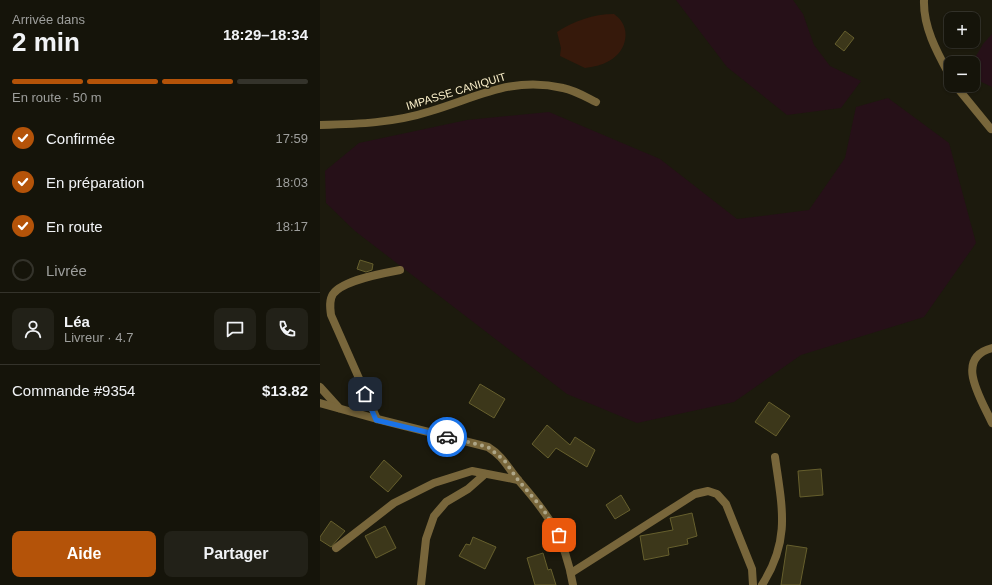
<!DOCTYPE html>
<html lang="fr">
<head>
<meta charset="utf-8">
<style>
	body { margin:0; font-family:Arial,sans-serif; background:#222118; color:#f1f3f6; height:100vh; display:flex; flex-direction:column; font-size:15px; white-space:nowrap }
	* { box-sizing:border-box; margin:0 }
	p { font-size:13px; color:#9d9e9c }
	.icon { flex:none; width:22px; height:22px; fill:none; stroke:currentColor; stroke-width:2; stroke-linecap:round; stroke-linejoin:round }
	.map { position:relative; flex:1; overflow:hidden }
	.panel { display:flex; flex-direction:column; background:#15140a; width:320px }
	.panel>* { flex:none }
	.buttons { position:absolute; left:624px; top:12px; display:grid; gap:8px }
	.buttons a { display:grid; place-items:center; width:36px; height:36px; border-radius:8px; background:#15140a; box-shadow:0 1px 3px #0004,0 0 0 1px #34332b; font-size:20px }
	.pin { position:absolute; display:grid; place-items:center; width:34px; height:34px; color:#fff; margin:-17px; border-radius:8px; box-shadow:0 2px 6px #0006 }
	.courier { position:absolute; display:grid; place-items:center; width:40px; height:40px; margin:-20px; border:3px solid #1a73e8; border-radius:50%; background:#fff; color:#222; box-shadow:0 1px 5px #0007 }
	.headline em { font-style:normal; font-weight:700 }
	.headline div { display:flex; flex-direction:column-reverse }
	.headline { display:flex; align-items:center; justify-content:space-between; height:68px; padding:0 12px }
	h1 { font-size:26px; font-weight:700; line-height:30px }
	.bar { display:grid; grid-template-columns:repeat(4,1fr); gap:6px 4px; align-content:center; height:48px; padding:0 12px }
	.bar i { height:5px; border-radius:3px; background:#34332b }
	.bar .active { background:#b45309 }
	.bar p { grid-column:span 4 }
	.line { display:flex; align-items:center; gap:10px; padding:0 12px; border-top:1px solid #34332b }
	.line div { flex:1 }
	.round { display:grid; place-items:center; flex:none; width:42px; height:42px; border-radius:8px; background:#222118 }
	ol { padding:0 12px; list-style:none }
	li { display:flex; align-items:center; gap:12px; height:44px }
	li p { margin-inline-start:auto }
	li .icon { padding:4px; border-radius:50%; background:#b45309; color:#fff; stroke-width:4 }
	li:last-child { color:#9d9e9c }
	li i { width:22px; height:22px; border:2px solid #34332b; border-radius:50% }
	.button { display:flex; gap:8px; margin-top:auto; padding:8px 12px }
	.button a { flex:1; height:46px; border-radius:8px; background:#b45309; color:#fff; font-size:16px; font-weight:700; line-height:46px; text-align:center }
	.button a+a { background:#222118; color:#f1f3f6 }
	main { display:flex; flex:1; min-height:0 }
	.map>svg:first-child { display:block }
</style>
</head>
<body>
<main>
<section class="panel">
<div class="headline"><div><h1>2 min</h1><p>Arrivée dans</p></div><em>18:29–18:34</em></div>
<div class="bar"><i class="active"></i><i class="active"></i><i class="active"></i><i></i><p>En route · 50 m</p></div>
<ol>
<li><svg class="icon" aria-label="check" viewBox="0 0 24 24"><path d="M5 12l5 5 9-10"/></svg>Confirmée<p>17:59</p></li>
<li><svg class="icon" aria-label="check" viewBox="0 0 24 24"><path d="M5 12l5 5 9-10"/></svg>En préparation<p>18:03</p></li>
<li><svg class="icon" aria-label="check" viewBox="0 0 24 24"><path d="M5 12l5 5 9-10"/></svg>En route<p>18:17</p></li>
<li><i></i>Livrée</li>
</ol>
<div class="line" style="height:72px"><a class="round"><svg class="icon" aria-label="person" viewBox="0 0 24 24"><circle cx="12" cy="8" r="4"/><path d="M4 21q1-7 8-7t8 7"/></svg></a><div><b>Léa</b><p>Livreur · 4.7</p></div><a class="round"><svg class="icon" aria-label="chat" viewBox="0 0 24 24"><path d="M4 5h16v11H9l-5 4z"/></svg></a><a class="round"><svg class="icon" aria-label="phone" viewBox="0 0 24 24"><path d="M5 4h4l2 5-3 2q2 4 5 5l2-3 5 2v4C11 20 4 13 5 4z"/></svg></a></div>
<div class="line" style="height:52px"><div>Commande #9354</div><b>$13.82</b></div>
<div class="button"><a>Aide</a><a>Partager</a></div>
</section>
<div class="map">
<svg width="672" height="585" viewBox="0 0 672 585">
	<rect width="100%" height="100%" fill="#1c1a0d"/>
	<g fill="#261018">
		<polygon points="356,0 473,0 483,14 494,45 510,66 541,81 521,108 467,115 407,67"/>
		<polygon points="672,34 672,87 653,78 652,63 663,44"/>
		<polygon points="568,98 629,143 656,243 604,317 481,355 414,402 317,423 247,394 35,231 6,203 5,171 39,143 147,120 229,112 340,159 417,219 489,210 525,158 536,107"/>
	</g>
	<path fill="#36190b" d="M294,14C312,26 308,51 289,61C282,65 273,67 265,68L240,56L241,48L237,32C254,21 273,14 294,14Z"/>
	<g fill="#3c371a" stroke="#665f2d">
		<polygon points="525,31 534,38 524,51 515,44"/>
		<polygon points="40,260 53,264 52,270 46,272 37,269"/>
		<polygon points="160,384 185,399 174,418 149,403"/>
		<polygon points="449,402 470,416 456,436 435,422"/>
		<polygon points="227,425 250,445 255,437 275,450 267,467 236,448 228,458 212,444"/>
		<polygon points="64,460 82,476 68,492 50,477"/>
		<polygon points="501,469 503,495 480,497 478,471"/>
		<polygon points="301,495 310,510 295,519 286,505"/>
		<polygon points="372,513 377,536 367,539 368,544 348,548 349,555 324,560 320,536 353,530 350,518"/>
		<polygon points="11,521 25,531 11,547 0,540 0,537"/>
		<polygon points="65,526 76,548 56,558 45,536"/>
		<polygon points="153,537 176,547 165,569 139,556 146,544 150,545"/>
		<polygon points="467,545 487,548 480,585 461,585"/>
		<polygon points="223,553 228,570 231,569 236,585 215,585 207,558"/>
	</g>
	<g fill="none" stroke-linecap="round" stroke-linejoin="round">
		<g stroke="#78663b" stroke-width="8">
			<path d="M604,0C603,28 618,54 631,78"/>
			<polyline points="635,85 671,129"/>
			<path d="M0,125C38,124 74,123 111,111C158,97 192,76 243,88C254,90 266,97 276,102"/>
			<path d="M672,348C633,358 662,400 672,423"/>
			<polyline points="0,387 19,408"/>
			<path d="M0,403L57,419L168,447C184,457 187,467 199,481C229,515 245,538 253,585"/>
			<path d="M57,419L11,315C10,308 9,300 13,294C23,280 64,273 80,270"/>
			<polyline points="16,548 74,503 114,483 152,471 198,480"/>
			<polyline points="251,573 375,494 388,491 397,494 406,504 432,569 433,585"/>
			<polyline points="101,585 106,539 114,516 126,502 148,489 165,474"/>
			<path d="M442,585C471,540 462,507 455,457"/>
		</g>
	</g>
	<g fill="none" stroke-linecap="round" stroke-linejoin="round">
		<polyline stroke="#aea688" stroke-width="4" stroke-dasharray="0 7.2" points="127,437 168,447 184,460 198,480 223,509 239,535"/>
		<polyline stroke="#1a73e8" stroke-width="5" points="45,394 56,420 127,437"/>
	</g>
	<g text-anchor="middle" stroke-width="3" stroke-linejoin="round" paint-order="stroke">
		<g font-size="11" fill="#fcf1cb" stroke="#1c1a0d">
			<text transform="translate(136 91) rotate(-17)" y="4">IMPASSE CANIQUIT</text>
		</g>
	</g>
</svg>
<div class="buttons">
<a>+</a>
<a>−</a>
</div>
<div class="pin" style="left:239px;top:535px;background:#ea580c"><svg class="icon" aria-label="bag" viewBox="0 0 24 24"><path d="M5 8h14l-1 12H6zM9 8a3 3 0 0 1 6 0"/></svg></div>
<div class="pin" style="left:45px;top:394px;background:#1f2937"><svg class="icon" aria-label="home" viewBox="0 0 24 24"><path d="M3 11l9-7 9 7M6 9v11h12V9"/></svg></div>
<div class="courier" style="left:127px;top:437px"><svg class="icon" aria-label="car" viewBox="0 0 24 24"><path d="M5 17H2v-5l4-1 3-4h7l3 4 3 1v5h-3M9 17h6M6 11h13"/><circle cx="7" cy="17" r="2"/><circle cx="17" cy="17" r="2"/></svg></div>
</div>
</main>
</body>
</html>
